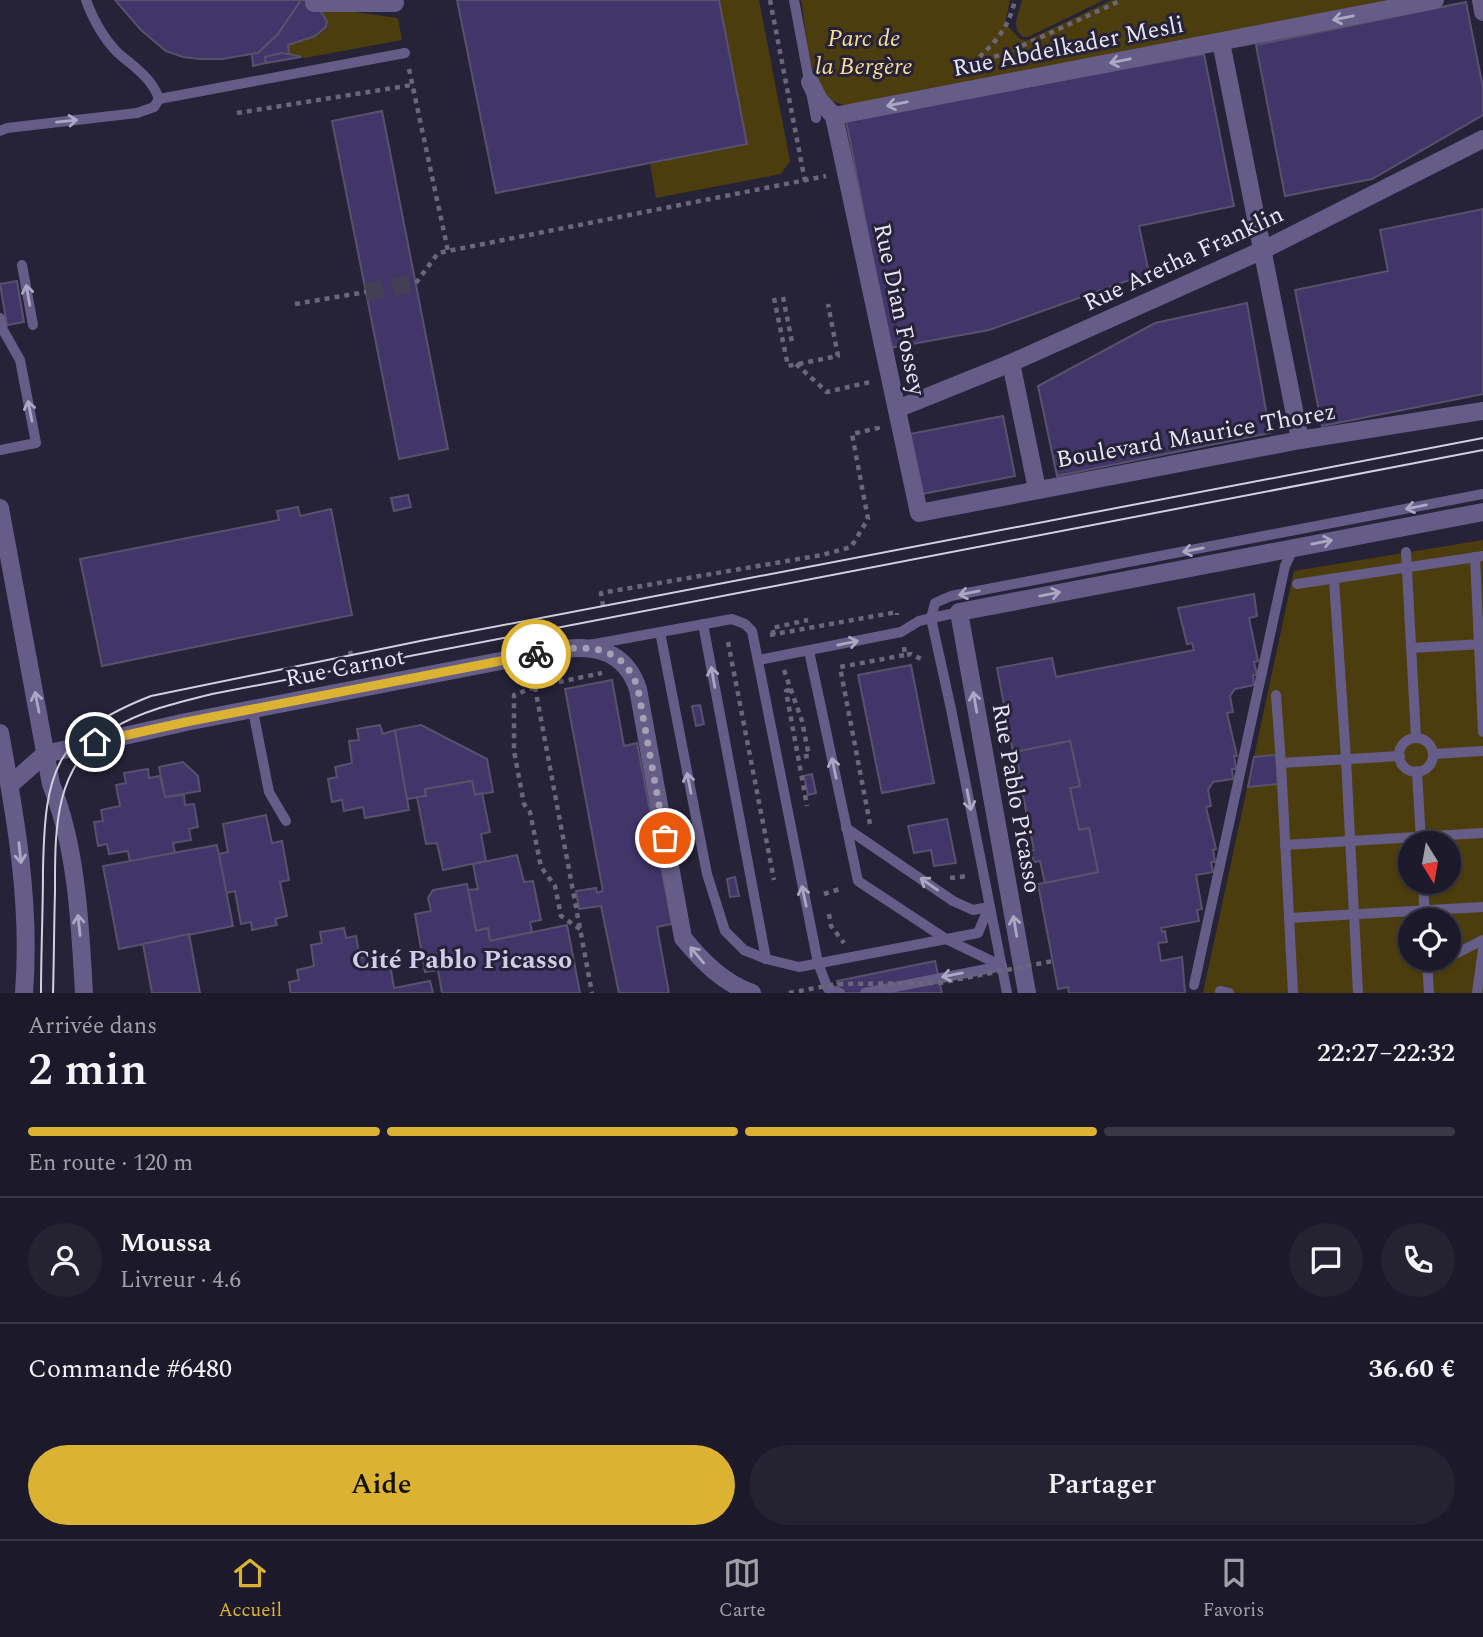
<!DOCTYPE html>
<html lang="fr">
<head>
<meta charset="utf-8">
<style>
	body { margin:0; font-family:Spectral,serif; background:#252332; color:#f1f3f6; height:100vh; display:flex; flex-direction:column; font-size:26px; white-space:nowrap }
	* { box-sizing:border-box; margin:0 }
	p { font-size:23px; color:#a0a1a8 }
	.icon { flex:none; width:38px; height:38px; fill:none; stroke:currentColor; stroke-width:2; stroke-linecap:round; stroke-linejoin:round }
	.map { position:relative; height:993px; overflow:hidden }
	.panel { display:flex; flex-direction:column; background:#1c1a2a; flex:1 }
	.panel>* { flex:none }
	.needle { width:46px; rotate:169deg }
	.fabs { position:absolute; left:1398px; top:831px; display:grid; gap:14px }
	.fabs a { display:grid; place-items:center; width:63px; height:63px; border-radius:50%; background:#1c1a2a; box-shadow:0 2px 5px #0004,0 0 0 2px #3a3847; font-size:35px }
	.pin { position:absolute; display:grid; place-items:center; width:60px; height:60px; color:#fff; margin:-30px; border:4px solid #fff; border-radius:50%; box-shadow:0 2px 7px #0007 }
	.courier { position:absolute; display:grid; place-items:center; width:70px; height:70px; margin:-35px; border:5px solid #dcb233; border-radius:50%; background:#fff; color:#222; box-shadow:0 2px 9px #0007 }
	.summary em { font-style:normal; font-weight:600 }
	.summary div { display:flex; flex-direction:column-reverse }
	.summary { display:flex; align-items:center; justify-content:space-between; height:119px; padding:0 28px }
	h1 { font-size:46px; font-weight:600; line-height:52px }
	.bar { display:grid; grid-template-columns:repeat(4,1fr); gap:10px 7px; align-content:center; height:84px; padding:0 28px }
	.bar i { height:9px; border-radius:5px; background:#3a3847 }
	.bar .active { background:#dcb233 }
	.bar p { grid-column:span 4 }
	.line { display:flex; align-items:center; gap:18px; padding:0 28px; border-top:2px solid #3a3847 }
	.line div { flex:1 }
	.round { display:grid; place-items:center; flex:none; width:74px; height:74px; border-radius:37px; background:#252332 }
	.button { display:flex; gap:14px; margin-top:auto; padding:14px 28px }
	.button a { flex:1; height:80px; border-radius:42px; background:#dcb233; color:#111; font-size:28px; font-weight:600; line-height:80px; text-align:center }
	.button a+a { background:#252332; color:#f1f3f6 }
	.dock { display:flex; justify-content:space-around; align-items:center; height:98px; border-top:2px solid #3a3847; background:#1c1a2a; font-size:19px; color:#a0a1a8 }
	.dock a { display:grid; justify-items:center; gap:4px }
	.dock .active { color:#dcb233 }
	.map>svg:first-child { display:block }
</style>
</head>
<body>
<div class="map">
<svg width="1483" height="993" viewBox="0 0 1483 993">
	<rect width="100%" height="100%" fill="#262238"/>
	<g fill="#4c3d0f" fill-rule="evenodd">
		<polygon points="719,0 759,0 790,161 781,174 656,198 650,164 746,144"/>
		<path d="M801,0H1010L1005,23L1020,39L1026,41L1112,0H1388L853,106C845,105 838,104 831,100C808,85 806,26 801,0Z"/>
		<path d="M1022,0H1104L1028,37H1023C1010,27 1019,14 1022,0Z"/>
		<polygon points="318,7 398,18 402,40 305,58 289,54 288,45 321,33 328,25 326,18"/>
		<path d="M1483,540V993H1203L1294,571ZM1410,844H1449V882H1410ZM1410,920H1449V959H1410Z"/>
	</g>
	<g fill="#423569" stroke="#57526b" stroke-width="2">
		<polygon points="115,0 301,0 278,34 258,53 222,59 200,59 183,57 166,51 141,30"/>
		<polygon points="301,0 317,0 318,7 327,21 326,27 315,36 288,45 289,54 265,57 266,63 253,66 252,54 258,53 278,34"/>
		<polygon points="457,0 719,0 747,144 496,193"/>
		<polygon points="1466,2 1483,88 1483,115 1372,179 1285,196 1256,45"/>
		<polygon points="281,53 289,54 301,57 266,63 265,57"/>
		<polygon points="1204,54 1234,206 1139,226 1149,273 989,330 890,348 846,120"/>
		<polygon points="382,111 448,449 399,459 332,121"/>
		<polygon points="1483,209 1483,394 1322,426 1295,290 1388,271 1380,230"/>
		<polygon points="17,281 24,322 7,325 0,284"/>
		<polygon points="1247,303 1270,433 1057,476 1038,386 1155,323"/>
		<polygon points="1003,416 1015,476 922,494 910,434"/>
		<polygon points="408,495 411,507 394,511 391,498"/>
		<polygon points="298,507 300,516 331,509 352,615 102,666 80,559 279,520 277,511"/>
		<polygon points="1254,594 1257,616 1249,618 1258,661 1254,662 1257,675 1253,675 1254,685 1235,689 1230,696 1233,712 1227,713 1237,756 1234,756 1236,769 1232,769 1233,779 1213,782 1208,790 1211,806 1206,807 1216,849 1213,850 1215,862 1211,862 1213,872 1196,875 1202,909 1197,910 1199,921 1161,928 1162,932 1165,931 1167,942 1158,943 1161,961 1182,957 1185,993 1069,993 1068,987 1058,989 1038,884 1098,872 1089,828 1079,830 1070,788 1080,786 1070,741 1013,752 997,668 1052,658 1056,677 1194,650 1192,643 1187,644 1178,608"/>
		<polygon points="911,665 934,783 882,793 858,675"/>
		<polygon points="612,680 624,746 637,743 672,924 657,927 669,993 619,993 601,906 579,909 576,891 596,888 597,893 603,891 565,689"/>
		<polygon points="700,705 704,724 696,726 692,706"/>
		<polygon points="380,725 383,734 395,730 409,810 365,818 363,807 344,811 342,800 332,802 328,779 337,777 335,767 352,763 349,741 359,740 357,729"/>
		<polygon points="421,725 487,759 493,792 475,795 472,781 425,789 426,796 407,799 395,730"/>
		<polygon points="1070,741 1080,786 1070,788 1079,830 1089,828 1098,872 1045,883 1040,861 1034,862 1031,851 1034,850 1021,786 1019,786 1016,774 1020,773 1015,752"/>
		<polygon points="1276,755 1278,784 1248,787 1254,757"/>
		<polygon points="183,762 198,776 200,791 165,797 159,767"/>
		<polygon points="148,769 149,778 160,776 165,797 184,795 185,805 194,804 198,827 189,829 191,840 173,843 175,853 130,862 128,851 109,854 107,844 98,846 94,822 103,821 101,810 120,806 116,785 126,783 124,773"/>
		<polygon points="812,774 816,793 808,795 804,776"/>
		<polygon points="472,781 475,795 482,793 490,832 481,834 486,861 443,870 437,843 426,844 417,797 426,796 425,789"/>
		<polygon points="266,815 272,843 282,841 289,880 280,882 287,916 275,919 277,925 252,930 251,922 241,924 235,891 226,893 219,854 228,852 223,824"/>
		<polygon points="947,819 956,863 934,866 931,850 914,853 908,826"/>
		<polygon points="217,845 233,926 119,949 103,866"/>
		<polygon points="517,855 524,882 533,881 541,920 530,922 532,932 490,941 488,928 476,931 468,890 478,889 473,864"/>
		<polygon points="735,877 739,896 730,897 727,879"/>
		<polygon points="467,884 476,931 488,928 490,941 567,925 580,993 442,993 438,970 425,972 415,914 431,911 428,898 433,890"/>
		<polygon points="344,928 346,938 356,936 360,958 379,955 381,966 390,964 394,988 430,981 433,993 291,993 289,982 299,980 297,970 314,966 311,945 322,943 320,932"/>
		<polygon points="189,934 200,993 152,993 143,944"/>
		<polygon points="935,961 942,993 839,993 837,981"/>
	</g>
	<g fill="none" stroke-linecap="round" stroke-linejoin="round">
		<polyline stroke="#433f54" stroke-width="18" stroke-dasharray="18 9" stroke-linecap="butt" points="366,292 416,283"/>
		<g stroke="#6a677a" stroke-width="4.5" stroke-dasharray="5 5" stroke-linecap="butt">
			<polyline points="770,0 805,181"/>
			<path d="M972,64C994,43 1008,31 1015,0"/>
			<polyline points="966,67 1013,50 1122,0"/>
			<polyline points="409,69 448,251"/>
			<polyline points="237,113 412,85"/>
			<polyline points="416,283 438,253 826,176"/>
			<polyline points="783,297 792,342"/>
			<polyline points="774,298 788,366 838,356 828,304"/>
			<polyline points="295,304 366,292"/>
			<polyline points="796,364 827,392 870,382"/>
			<polyline points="603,606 601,593 822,555 851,547 868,519 852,434 878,428 877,424"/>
			<polyline points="770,635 897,612 897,615"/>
			<polyline points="774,635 772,628 808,620"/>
			<polyline points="728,642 774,880"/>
			<polyline points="904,647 905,655 911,654 923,660"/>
			<polyline points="350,651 354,671"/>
			<polyline points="784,670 802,721 809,756 798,757"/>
			<polyline points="535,687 592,993"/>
			<polyline points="790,690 786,691 807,806"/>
			<polyline points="870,824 840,667 905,655"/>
			<polyline points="950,878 968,876"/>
			<polyline points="824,894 843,888"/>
			<polyline points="829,914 831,926 844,943"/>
			<polyline points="580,929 561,916 555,886 541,867 530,812 524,804 514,751 514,695 535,687 602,673"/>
		</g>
		<g stroke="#655d87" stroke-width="10">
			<polyline points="794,0 816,118"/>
			<polyline points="159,99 405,53"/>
			<path d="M0,131L7,128L137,113L154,107L159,99C152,78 134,67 118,53C104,39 93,19 86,0"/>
			<polyline points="22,265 33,325"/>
			<polyline points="0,318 3,330 20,360 36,443 0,450"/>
			<polyline points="1406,552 1416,738"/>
			<polyline points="1475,557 1483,732"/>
			<polyline points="1334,580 1346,759 1358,993"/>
			<polyline points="1297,584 1483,556"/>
			<polyline points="703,624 766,959"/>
			<polyline points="660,632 707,874 725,931 744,950 766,959 799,967 978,933 989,907"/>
			<polyline points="589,645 732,619 745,624 752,631 818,963 828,989 840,993"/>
			<polyline points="1411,648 1483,644"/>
			<polyline points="809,651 858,881 946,939 1002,966"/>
			<polyline points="759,660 901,632 919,621 959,612"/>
			<polyline points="1276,695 1281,763 1293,993"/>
			<polyline points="253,711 269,792 286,821"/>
			<circle cx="1416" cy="755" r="17"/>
			<polyline points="1433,754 1483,751"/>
			<polyline points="1281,763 1400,756"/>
			<polyline points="1417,771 1421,842"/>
			<polyline points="846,828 953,901 973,910 989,907"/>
			<polyline points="1285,845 1483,833"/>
			<polyline points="1423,882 1425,920"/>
			<polyline points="1289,918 1483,907"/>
			<polyline points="1449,957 1483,940"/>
			<polyline points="1427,959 1429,993"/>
			<polyline points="1427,967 1444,959"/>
			<polyline points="1194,985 1285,566 1294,547"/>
			<polyline points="1220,991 1229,993"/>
			<polyline points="865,993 1002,966"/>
			<polyline points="1007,993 951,709 931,618 935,603 951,596 1483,494"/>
			<polyline points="1477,993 1483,949"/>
		</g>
		<g stroke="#655d87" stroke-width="18">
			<polyline points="1481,0 1483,12"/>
			<polyline points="314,3 395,3"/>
			<polyline points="1221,42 1300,440"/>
			<polyline points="810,82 819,100 834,116 1435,0"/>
			<polyline points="834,116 919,513 1300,440 1483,411"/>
			<polyline points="1011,363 1037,489"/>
			<polyline points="897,409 1011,363 1263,250 1483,139"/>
			<path d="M0,508L51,784C77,848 80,924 84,993"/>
			<path d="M0,733C16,819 31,905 24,993"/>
			<path d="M10,785L45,754L186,722L557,650C593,644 625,650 638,689L683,938C702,961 723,983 752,993"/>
			<polyline points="1027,993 959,612 1483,512"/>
		</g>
		<g stroke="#d2d0df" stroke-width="2">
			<path d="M41,993C41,952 43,911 43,870C45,771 54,734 151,696L425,640L1483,438"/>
			<path d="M53,993C54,959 54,925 55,892C55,831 53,765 112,729C141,711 179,702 212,694L1483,450"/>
		</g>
		<polyline stroke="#6a677a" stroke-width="4.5" stroke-dasharray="5 5" stroke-linecap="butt" points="789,993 837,984 939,983 1053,961"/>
	</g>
	<defs><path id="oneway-shaft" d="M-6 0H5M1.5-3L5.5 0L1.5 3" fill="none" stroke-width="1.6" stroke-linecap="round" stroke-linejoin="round" transform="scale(1.75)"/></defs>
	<g stroke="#aca8c3">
		<use href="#oneway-shaft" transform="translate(1343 18) rotate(169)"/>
		<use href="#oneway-shaft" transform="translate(1120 61) rotate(169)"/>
		<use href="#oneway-shaft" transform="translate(897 104) rotate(169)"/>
		<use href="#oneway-shaft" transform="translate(67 121) rotate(-6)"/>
		<use href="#oneway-shaft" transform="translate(28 295) rotate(-100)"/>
		<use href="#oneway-shaft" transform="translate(30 411) rotate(-101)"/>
		<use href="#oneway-shaft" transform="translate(1416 507) rotate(169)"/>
		<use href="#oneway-shaft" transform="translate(1322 542) rotate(-11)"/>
		<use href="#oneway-shaft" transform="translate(1193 550) rotate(169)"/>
		<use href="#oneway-shaft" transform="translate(969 593) rotate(169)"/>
		<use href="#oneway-shaft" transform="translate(1050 594) rotate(-11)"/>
		<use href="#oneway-shaft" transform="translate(848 643) rotate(-12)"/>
		<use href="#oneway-shaft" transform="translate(713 677) rotate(-100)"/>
		<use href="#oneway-shaft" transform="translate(37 702) rotate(-101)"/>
		<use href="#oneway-shaft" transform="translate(975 702) rotate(-100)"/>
		<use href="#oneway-shaft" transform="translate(834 768) rotate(-102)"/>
		<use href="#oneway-shaft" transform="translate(689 783) rotate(-101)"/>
		<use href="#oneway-shaft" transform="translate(969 800) rotate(79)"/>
		<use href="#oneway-shaft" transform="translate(20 853) rotate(84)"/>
		<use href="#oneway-shaft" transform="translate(929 884) rotate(-145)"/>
		<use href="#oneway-shaft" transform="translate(804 896) rotate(-102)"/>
		<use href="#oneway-shaft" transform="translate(79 925) rotate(-96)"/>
		<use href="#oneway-shaft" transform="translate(1015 926) rotate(-100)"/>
		<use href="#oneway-shaft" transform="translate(697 955) rotate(-130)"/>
		<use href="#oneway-shaft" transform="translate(952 975) rotate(169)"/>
	</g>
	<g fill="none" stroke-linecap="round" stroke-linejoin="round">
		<path stroke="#a3a1b2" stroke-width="7" stroke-dasharray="0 12.6" d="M536,654C576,646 622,638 638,689L665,838"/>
		<polyline stroke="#dcb233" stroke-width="9" points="95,742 186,722 536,654"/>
	</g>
	<g text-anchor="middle" stroke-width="6" stroke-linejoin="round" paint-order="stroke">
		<g font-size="24" font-style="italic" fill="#f9de98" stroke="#262238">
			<text x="864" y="46">Parc de<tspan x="864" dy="28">la Bergère</tspan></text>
		</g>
		<g font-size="24" fill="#e7e5f4" stroke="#262238">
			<text transform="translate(1068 46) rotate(-11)" y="8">Rue Abdelkader Mesli</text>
			<text transform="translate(1183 258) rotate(-25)" y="8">Rue Aretha Franklin</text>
			<text transform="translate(900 309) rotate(78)" y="8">Rue Dian Fossey</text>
			<text transform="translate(1196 435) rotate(-10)" y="8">Boulevard Maurice Thorez</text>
			<text transform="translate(345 667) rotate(-11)" y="8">Rue Carnot</text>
			<text transform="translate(1017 798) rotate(80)" y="8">Rue Pablo Picasso</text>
		</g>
		<g font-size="26" font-weight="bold" fill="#d1ccea" stroke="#262238">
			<text x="462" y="968">Cité Pablo Picasso</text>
		</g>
	</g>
</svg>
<div class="fabs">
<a><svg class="needle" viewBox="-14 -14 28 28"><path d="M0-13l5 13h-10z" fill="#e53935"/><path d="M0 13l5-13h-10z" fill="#a0a1a8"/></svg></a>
<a><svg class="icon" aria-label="locate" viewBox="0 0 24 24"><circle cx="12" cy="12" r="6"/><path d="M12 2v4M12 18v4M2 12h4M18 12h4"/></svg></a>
</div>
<div class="pin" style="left:665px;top:838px;background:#ea580c"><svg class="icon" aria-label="bag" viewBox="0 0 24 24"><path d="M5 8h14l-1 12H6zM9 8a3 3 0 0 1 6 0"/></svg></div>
<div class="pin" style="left:95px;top:742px;background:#1f2937"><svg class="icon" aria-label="home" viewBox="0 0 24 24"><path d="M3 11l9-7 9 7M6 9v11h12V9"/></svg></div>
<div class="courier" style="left:536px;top:654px"><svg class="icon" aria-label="bike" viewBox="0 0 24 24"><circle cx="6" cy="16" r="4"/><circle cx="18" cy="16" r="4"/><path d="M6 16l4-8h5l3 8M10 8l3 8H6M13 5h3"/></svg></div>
</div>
<section class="panel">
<div class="summary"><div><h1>2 min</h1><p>Arrivée dans</p></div><em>22:27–22:32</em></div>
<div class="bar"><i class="active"></i><i class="active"></i><i class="active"></i><i></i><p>En route · 120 m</p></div>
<div class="line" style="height:126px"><a class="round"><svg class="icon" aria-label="person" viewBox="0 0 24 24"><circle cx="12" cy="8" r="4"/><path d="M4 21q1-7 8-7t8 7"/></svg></a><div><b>Moussa</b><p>Livreur · 4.6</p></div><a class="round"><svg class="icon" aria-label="chat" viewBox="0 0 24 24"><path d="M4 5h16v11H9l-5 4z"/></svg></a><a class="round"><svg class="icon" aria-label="phone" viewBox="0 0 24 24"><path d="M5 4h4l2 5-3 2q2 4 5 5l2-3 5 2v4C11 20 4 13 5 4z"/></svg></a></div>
<div class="line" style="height:91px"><div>Commande #6480</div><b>36.60 €</b></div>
<div class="button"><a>Aide</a><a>Partager</a></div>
</section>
<nav class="dock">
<a class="active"><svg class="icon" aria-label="home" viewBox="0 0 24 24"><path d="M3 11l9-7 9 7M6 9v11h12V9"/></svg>Accueil</a>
<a><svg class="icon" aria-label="map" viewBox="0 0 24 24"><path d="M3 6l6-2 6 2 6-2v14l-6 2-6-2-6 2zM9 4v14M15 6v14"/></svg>Carte</a>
<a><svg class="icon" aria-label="saved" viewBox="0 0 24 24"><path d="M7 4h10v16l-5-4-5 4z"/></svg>Favoris</a>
</nav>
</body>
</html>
